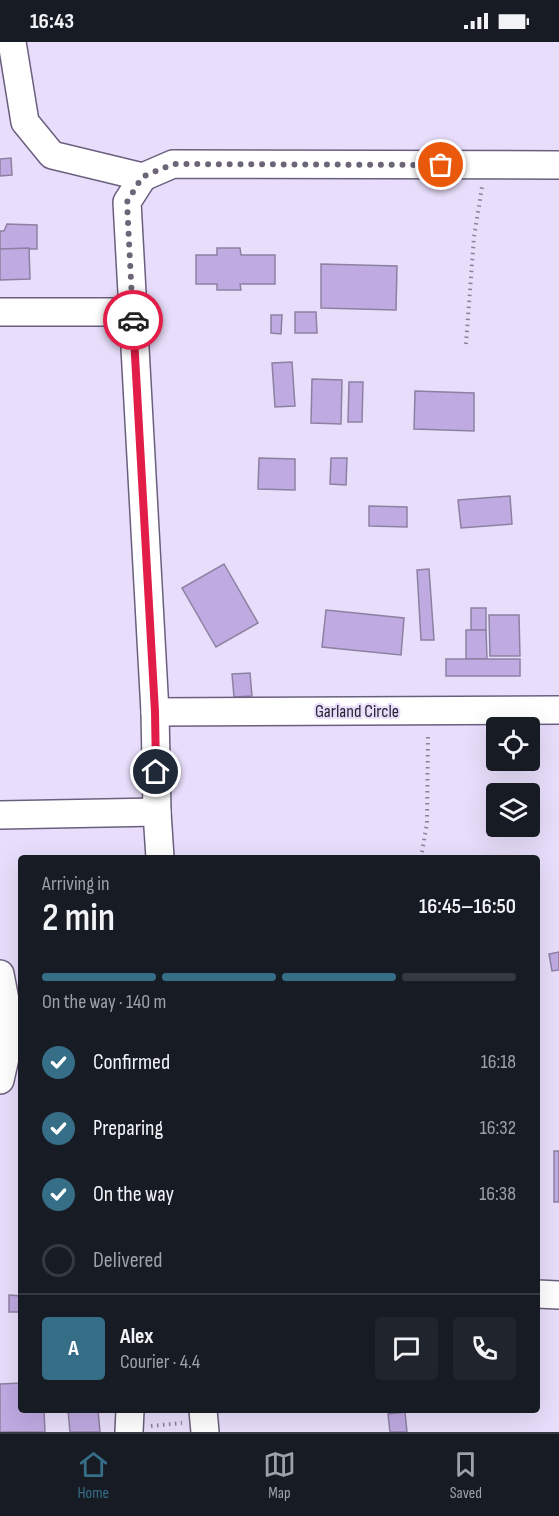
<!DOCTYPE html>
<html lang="en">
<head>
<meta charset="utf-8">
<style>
	body { margin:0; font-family:"Sofia Sans Condensed",sans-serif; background:#20242c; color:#f1f3f6; height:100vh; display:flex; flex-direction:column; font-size:22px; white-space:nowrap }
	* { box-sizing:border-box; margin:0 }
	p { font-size:20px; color:#9ea1a6 }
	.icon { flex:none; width:33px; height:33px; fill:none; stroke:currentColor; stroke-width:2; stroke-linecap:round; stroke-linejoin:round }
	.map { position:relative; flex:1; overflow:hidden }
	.sheet { position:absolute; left:18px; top:813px; width:522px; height:558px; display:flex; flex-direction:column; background:#171b24; border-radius:6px; box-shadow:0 6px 24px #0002 }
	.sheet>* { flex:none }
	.controls { position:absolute; left:486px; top:675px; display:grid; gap:12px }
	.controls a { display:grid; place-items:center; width:54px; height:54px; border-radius:6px; background:#171b24; box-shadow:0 6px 24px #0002; font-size:30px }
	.pin { position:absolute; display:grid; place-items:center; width:51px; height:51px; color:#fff; margin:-26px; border:3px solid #fff; border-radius:50%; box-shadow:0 2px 6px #0007 }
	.courier { position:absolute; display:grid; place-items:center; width:60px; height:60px; margin:-30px; border:4px solid #e11d48; border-radius:50%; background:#fff; color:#222; box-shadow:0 2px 8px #0007 }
	.summary em { font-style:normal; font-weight:600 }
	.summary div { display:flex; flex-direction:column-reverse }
	.summary { display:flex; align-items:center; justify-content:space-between; height:102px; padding:0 24px }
	h1 { font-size:39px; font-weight:600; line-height:45px }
	.bar { display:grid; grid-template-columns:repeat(4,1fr); gap:9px 6px; align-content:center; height:72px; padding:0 24px }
	.bar i { height:8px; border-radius:4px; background:#363941 }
	.bar .active { background:#366e88 }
	.bar p { grid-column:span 4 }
	.line { display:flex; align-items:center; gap:15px; padding:0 24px; border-top:2px solid #363941 }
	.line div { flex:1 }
	.round { display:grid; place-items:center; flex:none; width:63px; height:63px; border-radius:6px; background:#20242c }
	ol { padding:0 24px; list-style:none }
	li { display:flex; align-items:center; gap:18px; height:66px }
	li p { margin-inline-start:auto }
	li .icon { padding:6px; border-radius:50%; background:#366e88; color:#fff; stroke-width:4 }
	li:last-child { color:#9ea1a6 }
	li i { width:33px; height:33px; border:3px solid #363941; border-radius:50% }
	.status { display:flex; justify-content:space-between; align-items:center; height:42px; padding:0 30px; background:#171b24; direction:ltr }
	.status svg { height:16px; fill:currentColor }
	.menu { display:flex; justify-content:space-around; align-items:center; height:84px; border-top:2px solid #363941; background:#171b24; font-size:16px; color:#9ea1a6 }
	.menu a { display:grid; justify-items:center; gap:3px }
	.menu .active { color:#366e88 }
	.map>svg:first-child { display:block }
</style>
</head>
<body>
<div class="status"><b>16:43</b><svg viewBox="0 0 49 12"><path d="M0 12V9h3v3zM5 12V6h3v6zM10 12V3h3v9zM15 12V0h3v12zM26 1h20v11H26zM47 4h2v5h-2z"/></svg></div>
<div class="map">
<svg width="559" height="1390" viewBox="0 0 559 1390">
	<rect width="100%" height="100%" fill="#e8defb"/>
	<g fill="#bfaae2" stroke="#8d81a2" stroke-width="1.5">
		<polygon points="11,116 12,133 0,134 0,117"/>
		<polygon points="7,182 37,183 37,207 0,207 0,189 4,189"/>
		<polygon points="29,206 30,237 0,238 0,207"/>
		<polygon points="217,206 240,206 241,213 275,213 275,242 240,242 241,248 217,248 217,242 196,242 196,213 217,213"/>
		<polygon points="321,222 397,224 396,268 321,266"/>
		<polygon points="295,270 316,270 317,291 295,291"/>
		<polygon points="271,273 282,273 281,292 271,291"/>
		<polygon points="292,320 295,364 275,365 272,321"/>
		<polygon points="312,337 342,338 341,382 311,381"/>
		<polygon points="349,340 363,340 362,380 348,380"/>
		<polygon points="415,349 474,351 474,389 414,387"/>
		<polygon points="259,416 295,417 295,448 258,447"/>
		<polygon points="331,416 347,416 346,443 330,442"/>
		<polygon points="510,454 512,482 461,486 458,458"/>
		<polygon points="369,464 407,465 407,485 369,484"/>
		<polygon points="224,522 258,581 216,605 182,546"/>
		<polygon points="429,527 434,598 421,598 417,528"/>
		<rect x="471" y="566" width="15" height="22"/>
		<polygon points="326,568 404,576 401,613 322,605"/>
		<polygon points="489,573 519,573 520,614 490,614"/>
		<polygon points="466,588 486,588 487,617 466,617"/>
		<rect x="446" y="617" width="74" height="17"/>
		<polygon points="250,631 252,654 234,655 232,632"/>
		<polygon points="559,910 559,928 552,929 549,912"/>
		<rect x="554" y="1109" width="5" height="51"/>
		<polygon points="9,1253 21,1254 21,1270 9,1270"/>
		<polygon points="21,1341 21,1368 44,1368 45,1390 0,1390 0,1342"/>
		<polygon points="68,1368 98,1368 100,1390 70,1390"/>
		<polygon points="405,1370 407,1390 390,1390 388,1372"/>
	</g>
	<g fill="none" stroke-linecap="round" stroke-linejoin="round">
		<defs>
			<g id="minor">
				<polyline points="12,0 25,80 52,113 143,135"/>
				<polyline points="143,135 127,160 155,670 157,770 160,816"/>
				<polyline points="143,135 173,122 559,123"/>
				<polyline points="0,270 133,270"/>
				<polyline points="155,670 559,668"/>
				<polyline points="0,773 157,770"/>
				<polyline points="0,932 11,989 0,1038"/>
				<polyline points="537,1252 559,1253"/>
				<polyline points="203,1368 205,1390"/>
				<polyline points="129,1390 130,1368"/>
			</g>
		</defs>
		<use href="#minor" stroke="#6a5f7e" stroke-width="30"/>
		<g stroke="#8a8298" stroke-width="4" stroke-dasharray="1.5 4.5" stroke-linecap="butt">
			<polyline points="466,302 474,195 482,145"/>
			<polyline points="421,816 427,781 428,691"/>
			<polyline points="151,1384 182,1381"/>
		</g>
		<use href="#minor" stroke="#fff" stroke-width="27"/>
	</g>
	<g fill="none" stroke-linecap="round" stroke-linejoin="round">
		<polyline stroke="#6c6578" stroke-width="6" stroke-dasharray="0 10.8" points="133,278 127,160 142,135 173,122 441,123"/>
		<polyline stroke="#e11d48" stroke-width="8" points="133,278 155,670 156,730"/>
	</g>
	<g text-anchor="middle" stroke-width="4.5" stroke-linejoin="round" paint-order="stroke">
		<g font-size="18" fill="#292432" stroke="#e8defb">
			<text x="357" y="675">Garland Circle</text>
		</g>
	</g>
</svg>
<div class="controls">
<a><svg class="icon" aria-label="locate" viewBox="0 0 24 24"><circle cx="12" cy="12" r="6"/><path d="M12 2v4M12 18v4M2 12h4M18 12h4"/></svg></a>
<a><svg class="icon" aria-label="layers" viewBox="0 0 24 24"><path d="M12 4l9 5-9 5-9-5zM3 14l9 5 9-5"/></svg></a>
</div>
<div class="pin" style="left:441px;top:123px;background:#ea580c"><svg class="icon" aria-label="bag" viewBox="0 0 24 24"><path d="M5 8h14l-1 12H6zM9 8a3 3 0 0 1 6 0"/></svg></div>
<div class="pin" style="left:156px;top:730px;background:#1f2937"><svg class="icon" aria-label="home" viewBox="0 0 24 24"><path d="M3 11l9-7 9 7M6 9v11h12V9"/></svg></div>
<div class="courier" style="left:133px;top:278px"><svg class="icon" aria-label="car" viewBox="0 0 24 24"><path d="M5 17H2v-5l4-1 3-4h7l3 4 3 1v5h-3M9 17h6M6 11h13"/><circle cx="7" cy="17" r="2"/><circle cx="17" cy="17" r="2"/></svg></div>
<section class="sheet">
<div class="summary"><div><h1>2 min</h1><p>Arriving in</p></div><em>16:45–16:50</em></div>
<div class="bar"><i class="active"></i><i class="active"></i><i class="active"></i><i></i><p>On the way · 140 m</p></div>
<ol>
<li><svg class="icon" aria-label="check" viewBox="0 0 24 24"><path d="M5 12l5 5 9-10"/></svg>Confirmed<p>16:18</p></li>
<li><svg class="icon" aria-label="check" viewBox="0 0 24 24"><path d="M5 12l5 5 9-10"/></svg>Preparing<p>16:32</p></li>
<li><svg class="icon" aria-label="check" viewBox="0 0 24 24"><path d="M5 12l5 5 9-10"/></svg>On the way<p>16:38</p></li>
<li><i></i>Delivered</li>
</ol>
<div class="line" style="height:108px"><b class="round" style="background:#366e88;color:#fff">A</b><div><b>Alex</b><p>Courier · 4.4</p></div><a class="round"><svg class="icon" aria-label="chat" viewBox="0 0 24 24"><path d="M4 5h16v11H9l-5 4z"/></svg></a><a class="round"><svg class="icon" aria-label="phone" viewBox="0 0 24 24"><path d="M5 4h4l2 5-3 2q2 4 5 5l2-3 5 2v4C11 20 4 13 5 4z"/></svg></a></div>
</section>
</div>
<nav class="menu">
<a class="active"><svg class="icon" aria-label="home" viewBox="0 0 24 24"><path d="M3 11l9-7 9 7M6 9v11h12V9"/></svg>Home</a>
<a><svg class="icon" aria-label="map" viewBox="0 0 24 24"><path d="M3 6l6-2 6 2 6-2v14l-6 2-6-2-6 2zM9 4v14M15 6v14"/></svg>Map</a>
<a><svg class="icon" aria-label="saved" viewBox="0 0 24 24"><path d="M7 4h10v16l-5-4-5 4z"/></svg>Saved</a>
</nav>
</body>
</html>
